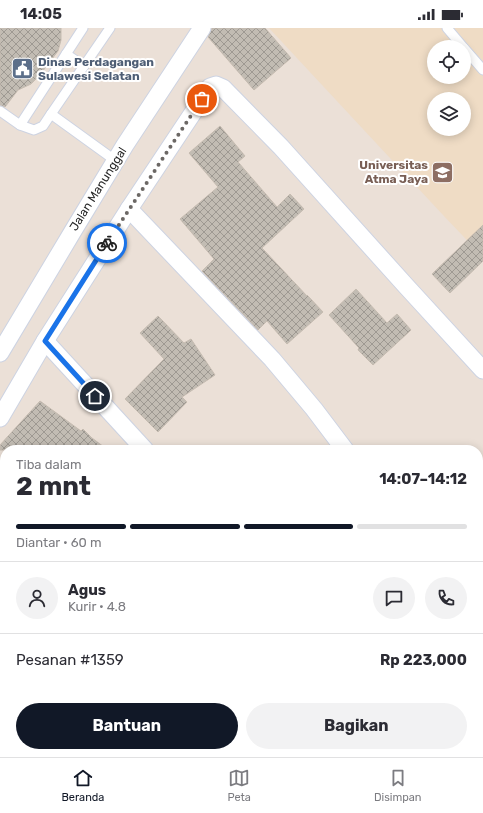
<!DOCTYPE html>
<html lang="id">
<head>
<meta charset="utf-8">
<style>
	body { margin:0; font-family:Rubik,sans-serif; background:#f2f2f3; color:#2b2b33; height:100vh; display:flex; flex-direction:column; font-size:15px; white-space:nowrap }
	* { box-sizing:border-box; margin:0 }
	p { font-size:13px; color:#7c7c81 }
	.icon { flex:none; width:22px; height:22px; fill:none; stroke:currentColor; stroke-width:2; stroke-linecap:round; stroke-linejoin:round }
	.map { position:relative; flex:1; overflow:hidden }
	.sheet { position:absolute; left:0px; top:417px; width:483px; height:312px; display:flex; flex-direction:column; background:#fff; border-radius:16px 16px 0 0; box-shadow:0 2px 10px #0003 }
	.sheet>* { flex:none }
	.fabs { position:absolute; left:427px; top:12px; display:grid; gap:8px }
	.fabs a { display:grid; place-items:center; width:44px; height:44px; border-radius:50%; background:#fff; box-shadow:0 2px 10px #0003; font-size:20px }
	.pin { position:absolute; display:grid; place-items:center; width:34px; height:34px; color:#fff; margin:-17px; border:2px solid #fff; border-radius:50%; box-shadow:0 1px 4px #0007 }
	.courier { position:absolute; display:grid; place-items:center; width:40px; height:40px; margin:-20px; border:3px solid #1a73e8; border-radius:50%; background:#fff; color:#222; box-shadow:0 1px 5px #0007 }
	.summary em { font-style:normal; font-weight:700 }
	.summary div { display:flex; flex-direction:column-reverse }
	.summary { display:flex; align-items:center; justify-content:space-between; height:68px; padding:0 16px }
	h1 { font-size:26px; font-weight:700; line-height:30px }
	.bar { display:grid; grid-template-columns:repeat(4,1fr); gap:6px 4px; align-content:center; height:48px; padding:0 16px }
	.bar i { height:5px; border-radius:3px; background:#e1e1e2 }
	.bar .on { background:#111827 }
	.bar p { grid-column:span 4 }
	.line { display:flex; align-items:center; gap:10px; padding:0 16px; border-top:1px solid #e1e1e2 }
	.line div { flex:1 }
	.round { display:grid; place-items:center; flex:none; width:42px; height:42px; border-radius:21px; background:#f2f2f3 }
	.action { display:flex; gap:8px; margin-top:auto; padding:8px 16px }
	.action a { flex:1; height:46px; border-radius:24px; background:#111827; color:#fff; font-size:16px; font-weight:700; line-height:46px; text-align:center }
	.action a+a { background:#f2f2f3; color:#2b2b33 }
	.status { display:flex; justify-content:space-between; align-items:center; height:28px; padding:0 20px; background:#fff; direction:ltr }
	.status svg { height:11px; fill:currentColor }
	.dock { display:flex; justify-content:space-around; align-items:center; height:56px; border-top:1px solid #e1e1e2; background:#fff; font-size:11px; color:#7c7c81 }
	.dock a { display:grid; justify-items:center; gap:2px }
	.dock .on { color:#111827 }
	.map>svg:first-child { display:block }
</style>
</head>
<body>
<div class="status"><b>14:05</b><svg viewBox="0 0 49 12"><path d="M0 12V9h3v3zM5 12V6h3v6zM10 12V3h3v9zM15 12V0h3v12zM26 1h20v11H26zM47 4h2v5h-2z"/></svg></div>
<div class="map">
<svg width="483" height="729" viewBox="0 0 483 729">
	<defs>
		<pattern id="building-cross-hatch" width="8" height="8" patternUnits="userSpaceOnUse"><rect width="8" height="8" fill="#c2bcb3"/><path d="M0 0l8 8M0 8l8-8" fill="none" stroke="#9e9992"/></pattern>
	</defs>
	<rect width="100%" height="100%" fill="#ebe0d7"/>
	<path fill="#efdcc5" fill-rule="evenodd" d="M269,0H483V229L443,187ZM434,19H464V49H434ZM434,71H464V101H434Z"/>
	<g fill="url(#building-cross-hatch)" stroke="#c6bcb1">
		<polygon points="0,0 61,0 61,12 58,23 39,48 31,56 18,62 5,79 0,77"/>
		<polygon points="212,0 265,0 291,30 254,62 208,9"/>
		<polygon points="220,98 245,128 238,134 277,179 290,166 304,181 262,220 307,268 307,267 323,284 287,316 267,293 258,302 202,243 214,231 180,191 218,159 189,125"/>
		<polygon points="483,197 483,233 450,265 432,246"/>
		<polygon points="356,261 387,295 397,286 411,302 373,337 358,322 359,320 329,287"/>
		<polygon points="158,288 184,315 191,311 215,347 182,369 187,374 158,404 125,371 164,331 140,305"/>
		<polygon points="40,373 81,403 83,401 92,410 108,422 0,422 0,417"/>
	</g>
	<g fill="none" stroke-linecap="round" stroke-linejoin="round">
		<defs>
			<g id="service">
				<polyline points="447,0 463,19"/>
				<polyline points="464,20 483,42"/>
				<polyline points="66,26 84,38"/>
				<polyline points="0,83 20,97 34,102 43,98 51,86 116,133"/>
				<polyline points="51,86 110,0"/>
				<polyline points="20,97 83,0"/>
			</g>
			<g id="minor">
				<polyline points="129,181 272,331 314,381 345,422"/>
				<polyline points="45,313 145,422"/>
				<polyline points="0,325 73,203 125,117 202,0"/>
				<polyline points="0,390 45,313 129,181 210,59 216,57 223,60 281,119 406,258 483,342"/>
				<polyline points="0,474 5,480"/>
				<polyline points="478,551 483,545"/>
				<polyline points="0,569 5,571"/>
				<polyline points="7,729 8,724"/>
				<polyline points="98,729 99,724"/>
				<polyline points="244,729 245,724"/>
				<polyline points="399,729 400,724"/>
			</g>
		</defs>
		<use href="#service" stroke="#cdd3e2" stroke-width="11"/>
		<use href="#minor" stroke="#cdd3e2" stroke-width="19"/>
		<use href="#service" stroke="#fff" stroke-width="9"/>
		<use href="#minor" stroke="#fff" stroke-width="17"/>
	</g>
	<g fill="none" stroke-linecap="round" stroke-linejoin="round">
		<polyline stroke="#6c6865" stroke-width="4" stroke-dasharray="0 7.2" points="107,215 202,71"/>
		<polyline stroke="#1a73e8" stroke-width="5" points="95,368 45,313 107,215"/>
	</g>
	<defs>
		<symbol id="civic-square" viewBox="-11 -11 22 22"><rect x="-9" y="-9" width="18" height="18" rx="4" fill="#5c6f8a" stroke="#fff"/><path d="M-.6-6.5H3V-4.5H.6V-3L4-1V1h2V6H-6V1h2V-1L-.6-3ZM-1.2 2.5V6h2.4V2.5Z" fill="#fff"/></symbol>
		<symbol id="university-square" viewBox="-11 -11 22 22"><rect x="-9" y="-9" width="18" height="18" rx="4" fill="#8d6e63" stroke="#fff"/><path d="M0-5L7-2L0 1L-7-2ZM-4 1L0 2.5L4 1V4Q0 6-4 4Z" fill="#fff"/></symbol>
	</defs>
	<g fill-rule="evenodd">
		<use href="#civic-square" x="10" y="28" width="25" height="25"/>
		<use href="#university-square" x="430" y="132" width="25" height="25"/>
	</g>
	<g text-anchor="middle" stroke-width="4" stroke-linejoin="round" paint-order="stroke">
		<g font-size="12" font-weight="bold" fill="#4e5e75" stroke="#fff" text-anchor="start">
			<text x="38" y="38">Dinas Perdagangan<tspan x="38" dy="14">Sulawesi Selatan</tspan></text>
		</g>
		<g font-size="12" font-weight="bold" fill="#785e54" stroke="#fff" text-anchor="end">
			<text x="428" y="141">Universitas<tspan x="428" dy="14">Atma Jaya</tspan></text>
		</g>
		<g font-size="12" fill="#272727" stroke="#fff">
			<text transform="translate(98 161) rotate(-58)" y="4">Jalan Manunggal</text>
		</g>
	</g>
</svg>
<div class="fabs">
<a><svg class="icon" aria-label="locate" viewBox="0 0 24 24"><circle cx="12" cy="12" r="6"/><path d="M12 2v4M12 18v4M2 12h4M18 12h4"/></svg></a>
<a><svg class="icon" aria-label="layers" viewBox="0 0 24 24"><path d="M12 4l9 5-9 5-9-5zM3 14l9 5 9-5"/></svg></a>
</div>
<div class="pin" style="left:202px;top:71px;background:#ea580c"><svg class="icon" aria-label="bag" viewBox="0 0 24 24"><path d="M5 8h14l-1 12H6zM9 8a3 3 0 0 1 6 0"/></svg></div>
<div class="pin" style="left:95px;top:368px;background:#1f2937"><svg class="icon" aria-label="home" viewBox="0 0 24 24"><path d="M3 11l9-7 9 7M6 9v11h12V9"/></svg></div>
<div class="courier" style="left:107px;top:215px"><svg class="icon" aria-label="bike" viewBox="0 0 24 24"><circle cx="6" cy="16" r="4"/><circle cx="18" cy="16" r="4"/><path d="M6 16l4-8h5l3 8M10 8l3 8H6M13 5h3"/></svg></div>
<section class="sheet">
<div class="summary"><div><h1>2 mnt</h1><p>Tiba dalam</p></div><em>14:07–14:12</em></div>
<div class="bar"><i class="on"></i><i class="on"></i><i class="on"></i><i></i><p>Diantar · 60 m</p></div>
<div class="line" style="height:72px"><a class="round"><svg class="icon" aria-label="person" viewBox="0 0 24 24"><circle cx="12" cy="8" r="4"/><path d="M4 21q1-7 8-7t8 7"/></svg></a><div><b>Agus</b><p>Kurir · 4.8</p></div><a class="round"><svg class="icon" aria-label="chat" viewBox="0 0 24 24"><path d="M4 5h16v11H9l-5 4z"/></svg></a><a class="round"><svg class="icon" aria-label="phone" viewBox="0 0 24 24"><path d="M5 4h4l2 5-3 2q2 4 5 5l2-3 5 2v4C11 20 4 13 5 4z"/></svg></a></div>
<div class="line" style="height:52px"><div>Pesanan #1359</div><b>Rp 223,000</b></div>
<div class="action"><a>Bantuan</a><a>Bagikan</a></div>
</section>
</div>
<nav class="dock">
<a class="on"><svg class="icon" aria-label="home" viewBox="0 0 24 24"><path d="M3 11l9-7 9 7M6 9v11h12V9"/></svg>Beranda</a>
<a><svg class="icon" aria-label="map" viewBox="0 0 24 24"><path d="M3 6l6-2 6 2 6-2v14l-6 2-6-2-6 2zM9 4v14M15 6v14"/></svg>Peta</a>
<a><svg class="icon" aria-label="saved" viewBox="0 0 24 24"><path d="M7 4h10v16l-5-4-5 4z"/></svg>Disimpan</a>
</nav>
</body>
</html>
